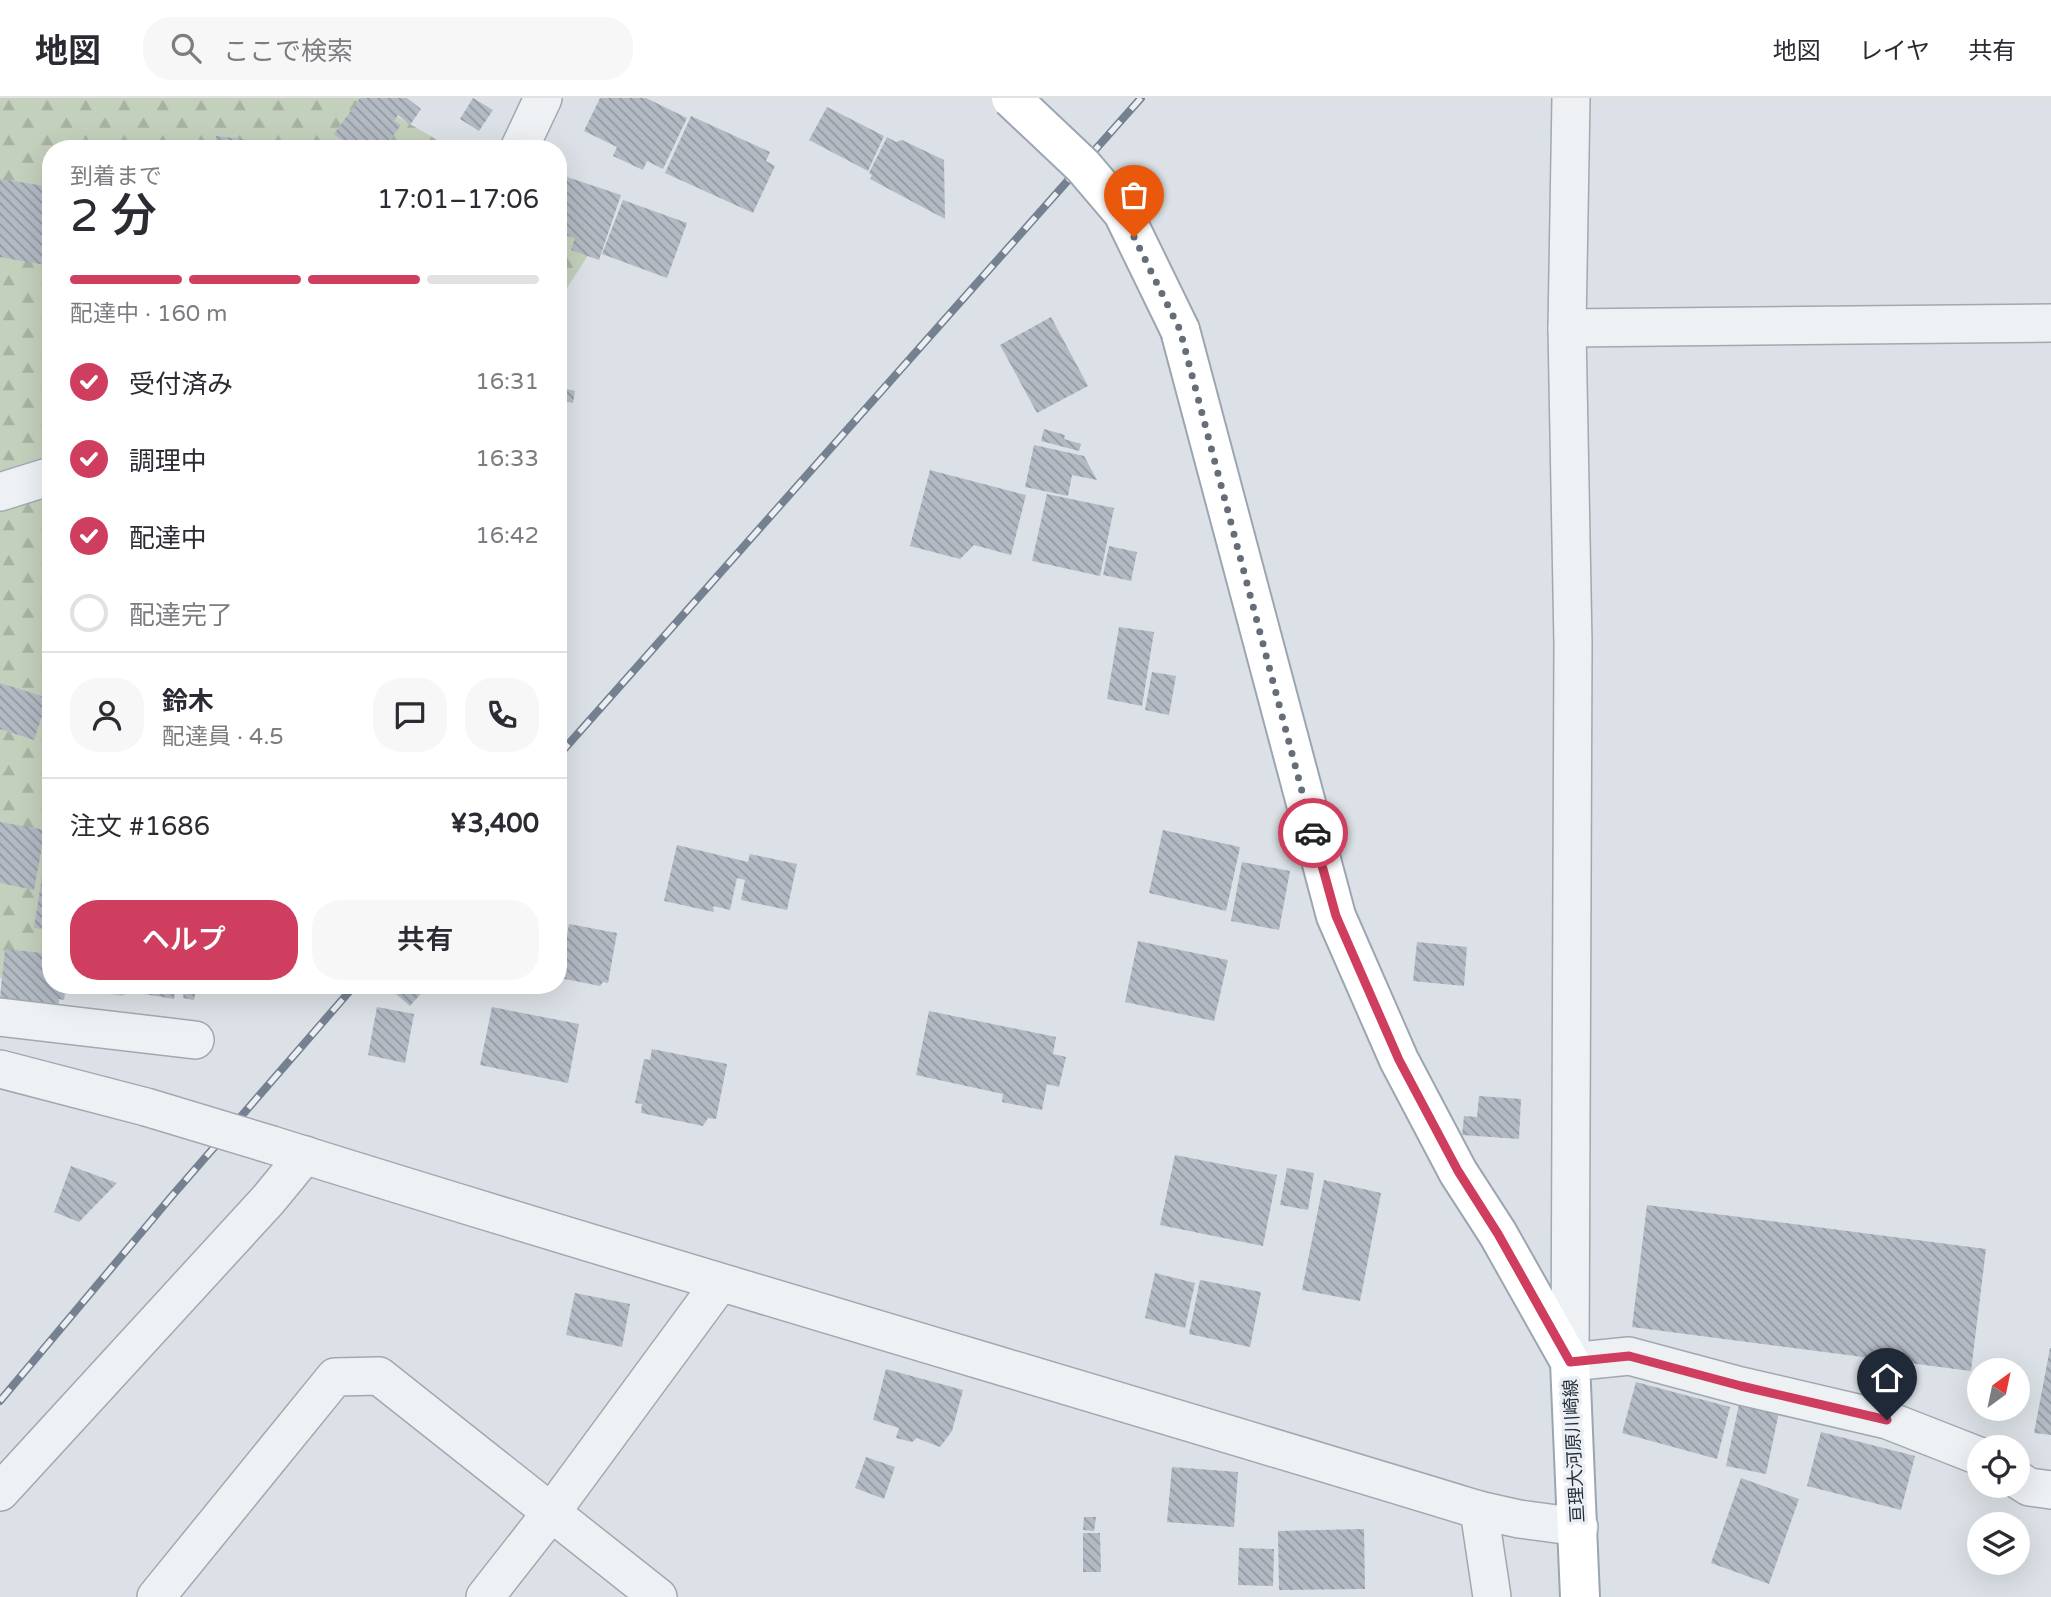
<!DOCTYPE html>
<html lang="ja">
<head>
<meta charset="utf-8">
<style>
	body { margin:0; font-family:"Varela Round","Noto Sans JP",sans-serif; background:#f7f7f7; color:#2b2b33; height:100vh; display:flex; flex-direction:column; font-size:26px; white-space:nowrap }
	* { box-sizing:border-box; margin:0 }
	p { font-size:23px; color:#7c7c81 }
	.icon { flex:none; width:38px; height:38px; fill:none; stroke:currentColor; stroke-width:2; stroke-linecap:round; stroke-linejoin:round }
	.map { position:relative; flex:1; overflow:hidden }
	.side { position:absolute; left:42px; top:42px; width:525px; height:854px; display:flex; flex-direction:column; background:#fff; border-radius:28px; box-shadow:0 7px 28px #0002 }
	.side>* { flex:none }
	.needle { width:46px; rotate:33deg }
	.buttons { position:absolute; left:1967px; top:1260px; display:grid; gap:14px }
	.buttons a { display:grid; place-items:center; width:63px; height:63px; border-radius:50%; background:#fff; box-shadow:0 7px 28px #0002; font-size:35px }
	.pin { position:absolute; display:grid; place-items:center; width:60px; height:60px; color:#fff; margin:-72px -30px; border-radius:50% 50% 50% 0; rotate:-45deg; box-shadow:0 0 7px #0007 }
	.pin .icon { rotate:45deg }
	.courier { position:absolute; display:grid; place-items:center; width:70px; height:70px; margin:-35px; border:5px solid #cf3d5f; border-radius:50%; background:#fff; color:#222; box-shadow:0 2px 9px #0007 }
	.overview em { font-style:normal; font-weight:600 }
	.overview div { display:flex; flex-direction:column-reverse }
	.overview { display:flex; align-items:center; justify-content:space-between; height:119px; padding:0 28px }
	h1 { font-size:46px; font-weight:600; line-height:52px }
	.bar { display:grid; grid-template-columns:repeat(4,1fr); gap:10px 7px; align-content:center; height:84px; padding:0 28px }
	.bar i { height:9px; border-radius:5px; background:#e1e1e2 }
	.bar .active { background:#cf3d5f }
	.bar p { grid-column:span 4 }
	.line { display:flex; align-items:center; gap:18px; padding:0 28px; border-top:2px solid #e1e1e2 }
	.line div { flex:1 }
	.round { display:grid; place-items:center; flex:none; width:74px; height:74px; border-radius:28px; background:#f7f7f7 }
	ol { padding:0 28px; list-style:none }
	li { display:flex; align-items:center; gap:21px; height:77px }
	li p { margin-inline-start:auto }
	li .icon { padding:7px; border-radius:50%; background:#cf3d5f; color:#fff; stroke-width:4 }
	li:last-child { color:#7c7c81 }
	li i { width:38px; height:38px; border:4px solid #e1e1e2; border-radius:50% }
	.action { display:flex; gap:14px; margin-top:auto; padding:14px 28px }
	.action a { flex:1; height:80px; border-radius:28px; background:#cf3d5f; color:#fff; font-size:28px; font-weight:600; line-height:80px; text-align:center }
	.action a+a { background:#f7f7f7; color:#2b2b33 }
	header { display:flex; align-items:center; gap:42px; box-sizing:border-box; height:98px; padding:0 35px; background:#fff; border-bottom:2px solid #e1e1e2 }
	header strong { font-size:33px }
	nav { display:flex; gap:38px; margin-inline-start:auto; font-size:24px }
	.search { width:490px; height:63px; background:#f7f7f7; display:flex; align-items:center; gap:18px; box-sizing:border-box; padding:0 24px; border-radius:28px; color:#7c7c81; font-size:26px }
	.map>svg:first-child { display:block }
</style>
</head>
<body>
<header>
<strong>地図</strong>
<div class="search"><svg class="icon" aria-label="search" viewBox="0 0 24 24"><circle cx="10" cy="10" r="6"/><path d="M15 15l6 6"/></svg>ここで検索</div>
<nav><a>地図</a><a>レイヤ</a><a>共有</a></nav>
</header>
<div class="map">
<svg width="2051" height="1499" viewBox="0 0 2051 1499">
	<defs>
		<pattern id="forest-firs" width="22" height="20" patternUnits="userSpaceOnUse" patternTransform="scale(1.75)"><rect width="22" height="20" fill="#c3d0bc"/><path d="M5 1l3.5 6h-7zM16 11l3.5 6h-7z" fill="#a7b3a2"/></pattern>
		<pattern id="building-back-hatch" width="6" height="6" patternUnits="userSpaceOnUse" patternTransform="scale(1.75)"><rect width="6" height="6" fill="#b3bac3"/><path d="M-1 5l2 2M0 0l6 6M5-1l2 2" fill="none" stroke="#9198a0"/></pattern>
	</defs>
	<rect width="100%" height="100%" fill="#dbe1e6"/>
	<g fill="url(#forest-firs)">
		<polygon points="0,0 365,0 453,51 51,51 51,887 144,887 122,898 0,880"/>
		<polygon points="558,112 601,137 558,204"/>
	</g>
	<g fill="url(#building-back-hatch)">
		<polygon points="360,0 407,0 421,11 410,27 398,17 394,23 401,27 383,51 375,51 371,47 369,49 372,51 354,51 334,36"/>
		<polygon points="473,0 493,12 479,33 460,21"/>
		<polygon points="600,0 646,0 687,20 663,71 647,63 643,72 613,58 617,49 584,33"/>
		<polygon points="827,9 884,38 868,73 809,42"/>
		<polygon points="691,18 770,54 766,63 775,68 753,115 665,75"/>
		<polygon points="216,38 267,44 266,51 215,51"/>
		<polygon points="887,39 896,44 902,42 944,62 945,121 870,81 872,77 869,75"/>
		<polygon points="558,76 621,97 599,162 571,152 575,140 558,135"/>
		<polygon points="0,81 51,89 51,168 0,159"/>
		<polygon points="623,102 687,125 667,180 602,156"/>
		<polygon points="1051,219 1088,288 1037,315 1000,247"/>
		<polygon points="558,289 575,293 573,305 558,302"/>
		<polygon points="558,304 567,306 559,338 558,338"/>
		<polygon points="1044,331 1065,337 1064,341 1081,346 1079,353 1041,343"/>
		<polygon points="1034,347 1084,358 1097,382 1072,377 1068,398 1025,389"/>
		<polygon points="930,372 1026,397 1011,457 974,447 960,461 910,448"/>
		<polygon points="1047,396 1114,410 1100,478 1032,463"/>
		<polygon points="1109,448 1137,454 1131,483 1103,477"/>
		<polygon points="1119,529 1154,534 1142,608 1107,601"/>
		<polygon points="1152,574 1176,578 1169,617 1145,612"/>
		<polygon points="0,585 48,600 34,642 0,631"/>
		<polygon points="0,724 45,732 34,792 0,785"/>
		<polygon points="1163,732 1240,749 1226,813 1149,795"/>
		<polygon points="677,747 748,764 750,756 797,766 787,812 741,802 745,782 737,780 730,812 713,808 714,814 664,803"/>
		<polygon points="1242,764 1290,773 1279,832 1231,823"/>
		<polygon points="43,773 51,774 51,794 45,831 34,830"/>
		<polygon points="569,826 617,835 608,885 603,884 600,888 560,880 558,861 563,860"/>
		<polygon points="1138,843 1228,862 1214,923 1125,904"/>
		<polygon points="1417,844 1467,849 1464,888 1413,883"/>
		<polygon points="5,851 51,856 51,887 66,887 64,902 59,901 59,906 0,900"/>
		<polygon points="127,887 176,887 174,901 126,893"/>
		<polygon points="185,887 197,887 194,902 183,900"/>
		<polygon points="404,887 421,887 425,891 410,908 396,896"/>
		<polygon points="377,909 414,916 405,965 368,957"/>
		<polygon points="492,909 579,926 568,985 480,967"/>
		<polygon points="929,913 1056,939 1053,956 1066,959 1059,989 1047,986 1042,1012 1002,1004 1003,996 916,977"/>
		<polygon points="652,951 727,966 716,1021 708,1020 703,1028 641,1015 642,1006 635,1005 644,961 650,962"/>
		<polygon points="1479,998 1521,1001 1519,1041 1462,1037 1464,1018 1477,1019"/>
		<polygon points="1175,1057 1277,1077 1263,1148 1160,1127"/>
		<polygon points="71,1068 117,1085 79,1124 54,1114"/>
		<polygon points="1287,1070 1314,1075 1308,1112 1280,1107"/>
		<polygon points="1324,1082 1381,1095 1360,1203 1302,1192"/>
		<polygon points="1647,1107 1986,1151 1971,1273 1632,1229"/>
		<polygon points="1155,1175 1195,1185 1185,1230 1145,1220"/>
		<polygon points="1200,1182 1261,1194 1250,1249 1189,1236"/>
		<polygon points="575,1195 630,1206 622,1249 566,1237"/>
		<polygon points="2050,1250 2051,1250 2051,1337 2034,1335"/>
		<polygon points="886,1271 963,1292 952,1333 940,1349 917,1340 912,1344 896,1340 899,1330 873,1322"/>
		<polygon points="1636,1284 1730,1309 1717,1361 1622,1335"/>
		<polygon points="1739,1306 1779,1314 1766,1376 1726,1368"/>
		<polygon points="1821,1334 1915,1358 1901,1412 1807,1388"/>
		<polygon points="866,1359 895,1369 884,1401 855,1390"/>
		<polygon points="1172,1369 1238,1374 1234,1429 1167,1424"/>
		<polygon points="1741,1380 1799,1401 1769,1486 1711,1465"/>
		<polygon points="1084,1419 1096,1419 1094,1433 1083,1432"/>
		<polygon points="1364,1431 1365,1491 1279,1492 1278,1433"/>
		<polygon points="1083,1435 1100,1435 1101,1474 1083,1474"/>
		<polygon points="1239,1450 1274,1451 1273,1488 1238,1487"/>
	</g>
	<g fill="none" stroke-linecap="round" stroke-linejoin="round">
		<defs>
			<g id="minor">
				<polyline points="1571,0 1567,230 1573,546 1570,1264 1629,1258 1741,1288 1887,1322 1979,1358"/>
				<polyline points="519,51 543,0"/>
				<polyline points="1567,230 2051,225"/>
				<polyline points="0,394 51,378"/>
				<polyline points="0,919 195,942"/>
				<polyline points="0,971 146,1009"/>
				<path d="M272,1047C673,1173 1077,1289 1479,1412L1519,1421L1579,1429"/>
				<polyline points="2018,1382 2029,1389 2051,1392"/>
				<polyline points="0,1394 268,1102 305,1057"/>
				<polyline points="1479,1412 1492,1499"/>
				<polyline points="156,1499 335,1279 379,1278 658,1499"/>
				<polyline points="485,1499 550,1416 720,1185"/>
			</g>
			<polyline id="major" points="1180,232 1336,818 1399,962 1458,1074 1498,1136 1570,1264 1580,1499"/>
		</defs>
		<use href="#minor" stroke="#a1a8b0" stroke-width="40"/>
		<use href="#major" stroke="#9ba6b2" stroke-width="42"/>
		<use href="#minor" stroke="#eef1f4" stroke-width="37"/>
		<use href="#major" stroke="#fff" stroke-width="38"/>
		<defs>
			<g id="rail">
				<polyline points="558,658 1141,0"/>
				<polyline points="0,1303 171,1099 355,887"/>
			</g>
		</defs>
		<use href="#rail" stroke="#758190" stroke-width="8"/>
		<use href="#rail" stroke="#ebeff4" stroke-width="5" stroke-dasharray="16" stroke-linecap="butt"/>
		<defs>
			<polyline id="minor-bridge" points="146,1009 272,1047"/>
			<polyline id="major-bridge" points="1011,0 1083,68 1123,115 1180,232"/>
		</defs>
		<use href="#minor-bridge" stroke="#a1a8b0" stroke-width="40" stroke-linecap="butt"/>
		<use href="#major-bridge" stroke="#9ba6b2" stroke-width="42" stroke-linecap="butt"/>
		<use href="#minor-bridge" stroke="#eef1f4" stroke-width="37"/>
		<use href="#major-bridge" stroke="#fff" stroke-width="38"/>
	</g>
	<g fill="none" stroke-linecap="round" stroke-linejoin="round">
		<polyline stroke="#656e78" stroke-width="7" stroke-dasharray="0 12.6" points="1134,139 1180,232 1313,735"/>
		<polyline stroke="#cf3d5f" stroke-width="9" points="1313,735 1336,818 1399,962 1458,1073 1498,1136 1570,1264 1629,1258 1741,1288 1887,1322"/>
	</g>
	<g text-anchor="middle" stroke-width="7" stroke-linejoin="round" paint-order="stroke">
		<g font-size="18" fill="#25303c" stroke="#ebeff4">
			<text transform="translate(1574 1353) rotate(-93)" y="6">亘理大河原川崎線</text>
		</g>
	</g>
</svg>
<div class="buttons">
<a><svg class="needle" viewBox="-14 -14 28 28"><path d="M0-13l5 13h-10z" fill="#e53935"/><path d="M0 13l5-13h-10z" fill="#7c7c81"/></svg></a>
<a><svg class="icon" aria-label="locate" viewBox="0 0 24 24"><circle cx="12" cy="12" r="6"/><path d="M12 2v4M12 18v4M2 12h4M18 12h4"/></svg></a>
<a><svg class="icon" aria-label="layers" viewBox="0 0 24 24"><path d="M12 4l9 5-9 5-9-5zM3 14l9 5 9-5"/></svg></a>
</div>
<div class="pin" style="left:1134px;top:139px;background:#ea580c"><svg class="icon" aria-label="bag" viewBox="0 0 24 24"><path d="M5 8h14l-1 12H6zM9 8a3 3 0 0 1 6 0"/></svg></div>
<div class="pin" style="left:1887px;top:1322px;background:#1f2937"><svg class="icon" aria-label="home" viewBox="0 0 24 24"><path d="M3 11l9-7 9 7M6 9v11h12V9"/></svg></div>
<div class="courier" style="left:1313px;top:735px"><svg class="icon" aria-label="car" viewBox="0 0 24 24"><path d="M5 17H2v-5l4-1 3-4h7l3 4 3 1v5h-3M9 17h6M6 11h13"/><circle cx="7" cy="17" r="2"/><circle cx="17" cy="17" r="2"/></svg></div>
<section class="side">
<div class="overview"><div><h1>2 分</h1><p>到着まで</p></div><em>17:01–17:06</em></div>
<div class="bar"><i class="active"></i><i class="active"></i><i class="active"></i><i></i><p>配達中 · 160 m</p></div>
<ol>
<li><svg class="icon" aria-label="check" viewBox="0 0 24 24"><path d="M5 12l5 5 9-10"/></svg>受付済み<p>16:31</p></li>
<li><svg class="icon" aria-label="check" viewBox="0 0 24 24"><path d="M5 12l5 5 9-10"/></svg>調理中<p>16:33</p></li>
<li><svg class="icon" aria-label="check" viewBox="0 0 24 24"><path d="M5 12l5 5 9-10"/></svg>配達中<p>16:42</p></li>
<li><i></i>配達完了</li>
</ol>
<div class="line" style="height:126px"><a class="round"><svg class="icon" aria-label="person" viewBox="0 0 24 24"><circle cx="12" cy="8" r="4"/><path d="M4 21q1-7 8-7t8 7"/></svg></a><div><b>鈴木</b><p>配達員 · 4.5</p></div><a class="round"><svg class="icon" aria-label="chat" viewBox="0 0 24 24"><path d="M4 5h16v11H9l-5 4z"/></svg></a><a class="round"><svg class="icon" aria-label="phone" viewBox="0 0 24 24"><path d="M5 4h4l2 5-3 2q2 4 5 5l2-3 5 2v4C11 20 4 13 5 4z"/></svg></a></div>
<div class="line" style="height:91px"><div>注文 #1686</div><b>¥3,400</b></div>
<div class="action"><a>ヘルプ</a><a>共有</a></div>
</section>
</div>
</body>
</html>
